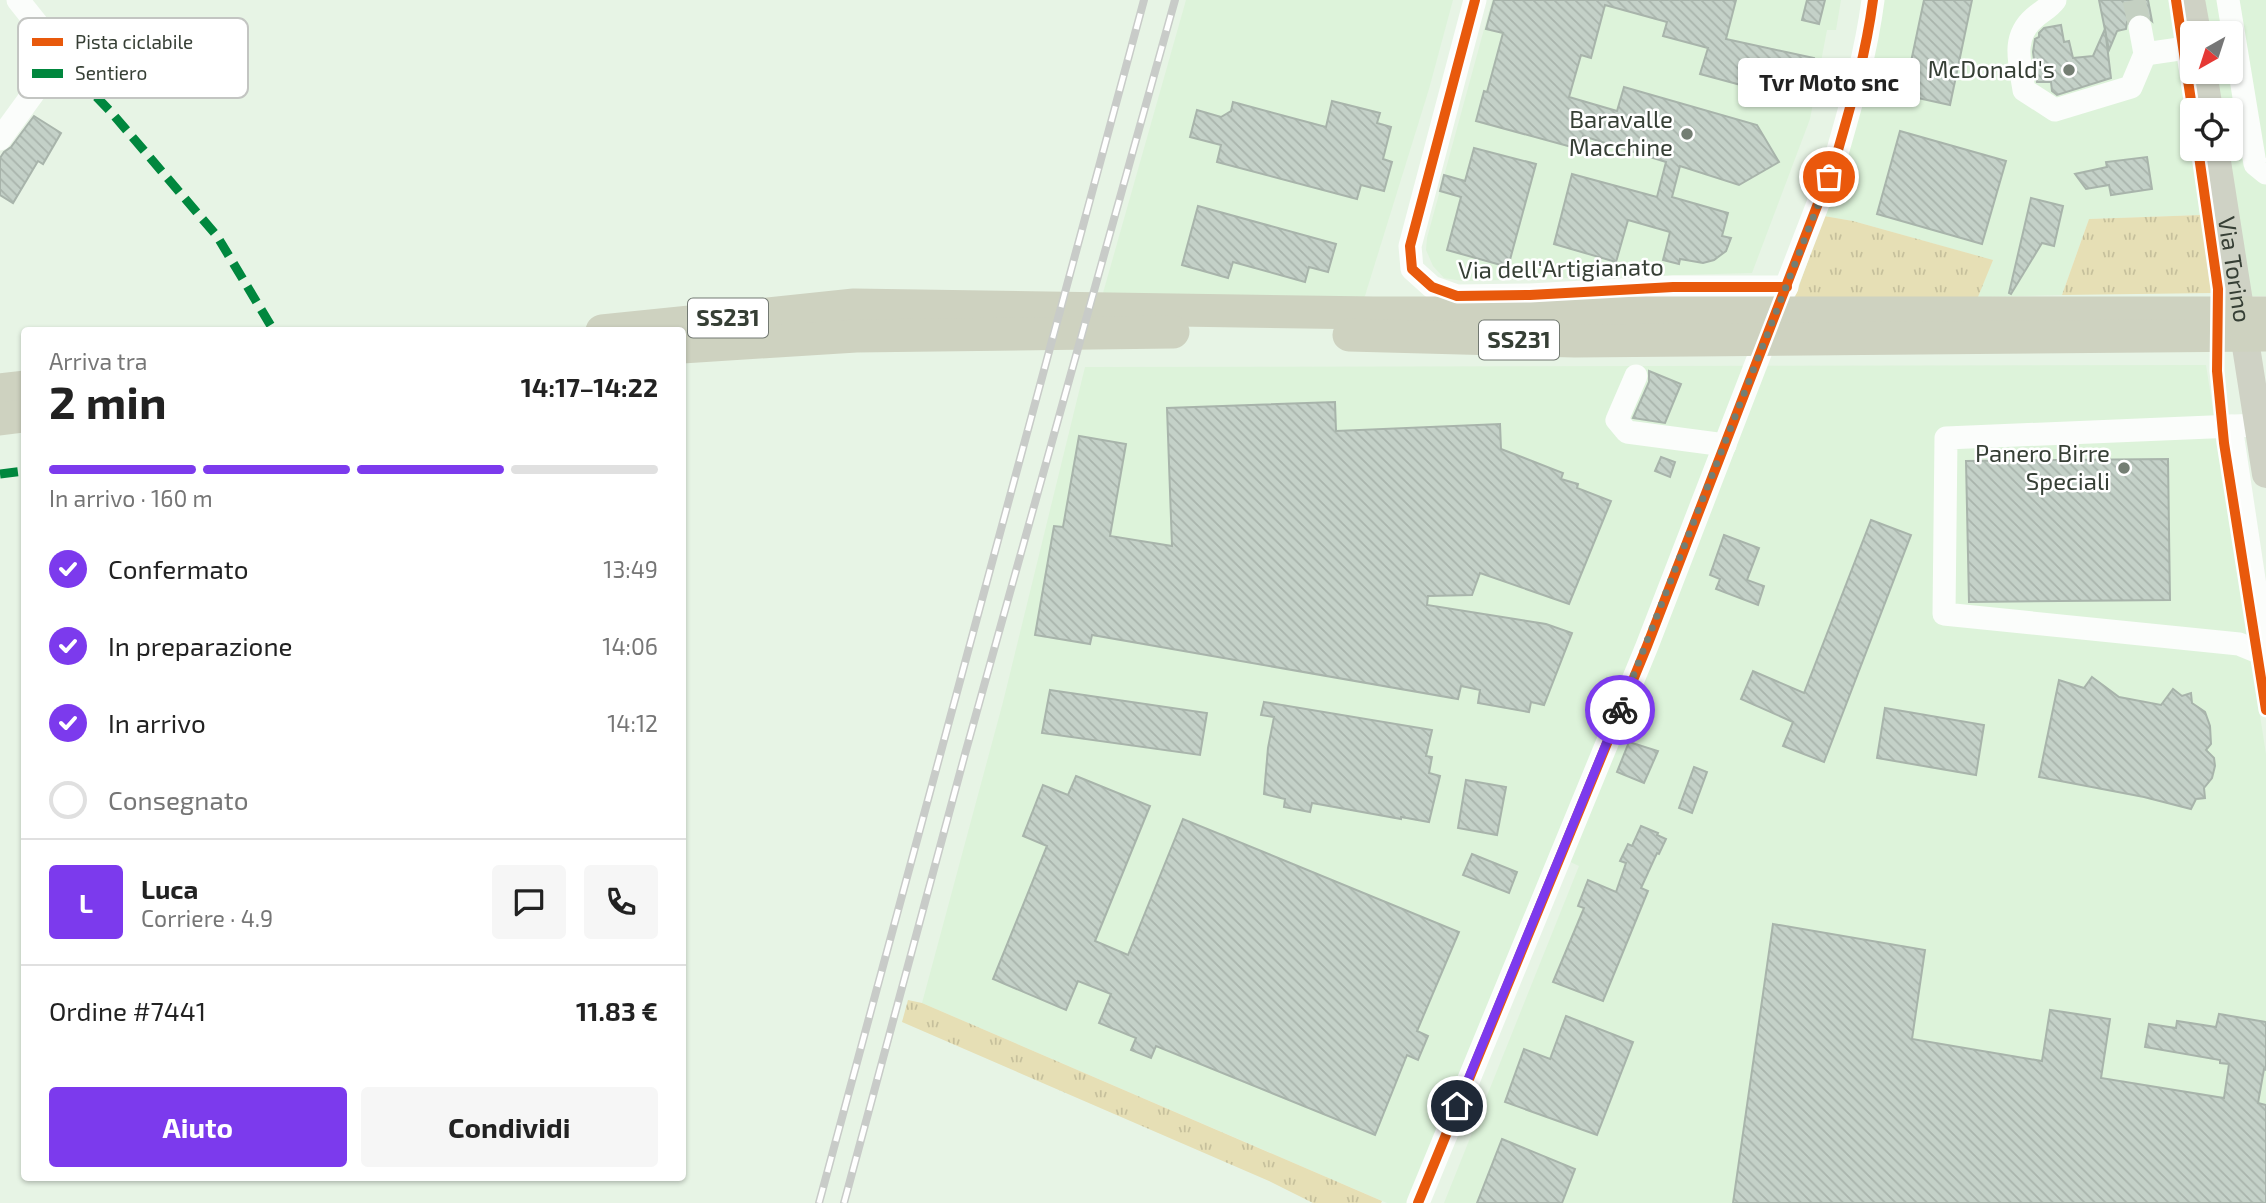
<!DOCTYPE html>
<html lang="it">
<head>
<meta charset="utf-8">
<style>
	body { margin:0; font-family:"Exo 2",sans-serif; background:#f6f6f6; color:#222; height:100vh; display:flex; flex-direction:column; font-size:26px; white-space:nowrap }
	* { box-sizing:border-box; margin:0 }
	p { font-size:23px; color:#767676 }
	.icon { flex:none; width:38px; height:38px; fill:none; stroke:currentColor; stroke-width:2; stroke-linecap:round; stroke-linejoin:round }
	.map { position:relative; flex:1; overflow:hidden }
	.panel { position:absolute; left:21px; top:327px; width:665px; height:854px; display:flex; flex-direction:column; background:#fff; border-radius:7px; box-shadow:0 2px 5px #0004 }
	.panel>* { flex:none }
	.needle { width:46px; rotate:219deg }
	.fabs { position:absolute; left:2180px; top:21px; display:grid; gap:14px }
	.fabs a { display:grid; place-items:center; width:63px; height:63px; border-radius:7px; background:#fff; box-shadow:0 2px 5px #0004; font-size:35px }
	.pin { position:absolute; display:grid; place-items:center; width:60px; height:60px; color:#fff; margin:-30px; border:4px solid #fff; border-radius:50%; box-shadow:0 2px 7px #0007 }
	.courier { position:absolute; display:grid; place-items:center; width:70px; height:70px; margin:-35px; border:5px solid #7c3aed; border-radius:50%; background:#fff; color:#222; box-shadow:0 2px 9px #0007 }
	.bubble { position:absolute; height:49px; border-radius:7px; background:#fff; box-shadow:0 2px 5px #0004; font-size:23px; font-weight:700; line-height:49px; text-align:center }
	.summary em { font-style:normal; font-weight:700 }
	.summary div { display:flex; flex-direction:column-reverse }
	.summary { display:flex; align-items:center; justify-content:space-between; height:119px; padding:0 28px }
	h1 { font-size:46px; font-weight:700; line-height:52px }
	.bar { display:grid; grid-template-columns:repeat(4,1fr); gap:10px 7px; align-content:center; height:84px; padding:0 28px }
	.bar i { height:9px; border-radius:5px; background:#e0e0e0 }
	.bar .on { background:#7c3aed }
	.bar p { grid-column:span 4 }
	.line { display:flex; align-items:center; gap:18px; padding:0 28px; border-top:2px solid #e0e0e0 }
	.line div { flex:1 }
	.round { display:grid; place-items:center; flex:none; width:74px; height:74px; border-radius:7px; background:#f6f6f6 }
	ol { padding:0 28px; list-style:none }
	li { display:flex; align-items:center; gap:21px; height:77px }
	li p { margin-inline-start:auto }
	li .icon { padding:7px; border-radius:50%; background:#7c3aed; color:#fff; stroke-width:4 }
	li:last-child { color:#767676 }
	li i { width:38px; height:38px; border:4px solid #e0e0e0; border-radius:50% }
	.cta { display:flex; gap:14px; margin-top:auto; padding:14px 28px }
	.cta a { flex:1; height:80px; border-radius:7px; background:#7c3aed; color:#fff; font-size:28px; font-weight:700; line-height:80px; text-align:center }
	.cta a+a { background:#f6f6f6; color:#222 }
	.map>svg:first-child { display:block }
</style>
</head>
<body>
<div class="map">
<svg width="2266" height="1203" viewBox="0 0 2266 1203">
	<defs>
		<pattern id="grass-tufts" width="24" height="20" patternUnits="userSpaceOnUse" patternTransform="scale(1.75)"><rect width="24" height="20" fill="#e6dfb5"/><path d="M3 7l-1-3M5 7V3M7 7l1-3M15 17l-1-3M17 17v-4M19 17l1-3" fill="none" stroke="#c6c09c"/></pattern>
		<pattern id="building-back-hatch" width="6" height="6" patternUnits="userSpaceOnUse" patternTransform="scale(1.75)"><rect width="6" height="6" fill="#c4d1c8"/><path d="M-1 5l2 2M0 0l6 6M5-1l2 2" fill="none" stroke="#a9b4ac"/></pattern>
	</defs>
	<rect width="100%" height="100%" fill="#e7f4e5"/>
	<g fill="#ddf3da">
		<polygon points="1186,0 1453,0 1429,89 1364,299 1101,300"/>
		<polygon points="1492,0 1841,0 1836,30 1827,30 1810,119 1752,273 1463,281 1444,278 1433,266 1426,250 1427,238"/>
		<polygon points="1881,0 2168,0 2201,215 2089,219 2062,295 1978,297 1992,260 1853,221 1824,216 1871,77"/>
		<polygon points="2198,0 2266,0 2266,296 2252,296 2221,149 2231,149 2231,110 2215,110 2209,72 2231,72 2231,33 2203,33"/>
		<polygon points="2206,365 2266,754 2266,1203 1444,1203 1579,866 1566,860 1411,1203 1387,1203 922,1003 1003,702 1085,367"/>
	</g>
	<g fill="url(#grass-tufts)">
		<polygon points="2201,215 2213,293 2062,295 2089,219"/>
		<polygon points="1824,216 1853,221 1993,260 1978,297 1794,300"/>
		<polygon points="908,1000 922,1003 1382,1201 1381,1203 1313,1203 1269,1181 902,1022"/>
	</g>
	<g fill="url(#building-back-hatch)" stroke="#a8b4ab" stroke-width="2">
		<polygon points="1494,0 1736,0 1726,39 1814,58 1812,73 1786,68 1778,95 1700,74 1708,48 1663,36 1667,22 1605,5 1591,58 1581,55 1569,97 1617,111 1624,87 1757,125 1779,162 1739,185 1680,166 1672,197 1728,213 1722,236 1731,238 1726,251 1714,260 1703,263 1680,259 1679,264 1663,260 1670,232 1628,220 1616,262 1554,244 1572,174 1657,197 1666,162 1583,136 1579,149 1476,121 1484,91 1487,92 1503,33 1486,29"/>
		<polygon points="1807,0 1825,0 1819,24 1802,20"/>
		<polygon points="1924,0 1972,0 1950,105 1904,95"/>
		<polygon points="2099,0 2148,0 2152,21 2144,14 2131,16 2127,22 2126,29 2117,31 2109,50"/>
		<polygon points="2061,25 2064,42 2069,41 2073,58 2093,56 2105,29 2111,78 2057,95 2052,91 2051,82 2037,82 2033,52 2035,39 2039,37 2039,33 2044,28"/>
		<polygon points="1332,101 1380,113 1377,123 1391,127 1383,159 1392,162 1384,191 1361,185 1357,199 1217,162 1221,145 1190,137 1197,110 1221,117 1231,111 1233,102 1326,127"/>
		<polygon points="34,116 61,133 43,164 38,161 13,203 0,195 0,158 4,152 11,147"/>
		<polygon points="1900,131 2006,161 1982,244 1877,214"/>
		<polygon points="1474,148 1536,164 1508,267 1447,250 1461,197 1440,191 1444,175 1465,181"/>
		<polygon points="2147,157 2152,189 2111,195 2109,185 2086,189 2075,174 2107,167 2106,162"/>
		<polygon points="2031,198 2063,206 2054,246 2042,243 2011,294 2009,293"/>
		<polygon points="1198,206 1336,244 1328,272 1309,267 1305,282 1233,262 1228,278 1182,265"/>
		<polygon points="1649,371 1681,384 1665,423 1633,418 1649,382"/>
		<polygon points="1335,402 1336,431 1500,424 1501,449 1563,473 1561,479 1578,484 1577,488 1611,501 1569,604 1480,573 1472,595 1428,596 1427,605 1546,624 1572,633 1544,705 1531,702 1529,712 1478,703 1480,690 1461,686 1458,699 1092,635 1090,644 1035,635 1054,526 1063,527 1079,436 1126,444 1110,536 1172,546 1167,408"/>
		<polygon points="1661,457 1675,462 1670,477 1655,471"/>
		<polygon points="2168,459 2170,600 1969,602 1966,461"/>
		<polygon points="1871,520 1911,535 1824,762 1783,746 1793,722 1741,699 1753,671 1804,693"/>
		<polygon points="1724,535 1759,548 1747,580 1764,586 1758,605 1716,589 1720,579 1710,575"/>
		<polygon points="2092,677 2119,697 2161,705 2173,689 2182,696 2191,693 2192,703 2205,712 2210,726 2211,744 2206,750 2214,758 2215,766 2212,778 2204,788 2205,798 2196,799 2191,809 2144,797 2039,777 2059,680 2084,688"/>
		<polygon points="1050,690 1207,713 1200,755 1042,733"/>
		<polygon points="1264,702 1432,730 1426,756 1432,757 1429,773 1440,776 1429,822 1401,817 1401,819 1312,803 1310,812 1284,807 1285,799 1264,794 1268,748 1274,717 1261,715"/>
		<polygon points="1885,708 1984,725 1976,775 1877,758"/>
		<polygon points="1629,742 1658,751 1644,783 1617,772"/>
		<polygon points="1694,767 1707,772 1692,813 1679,808"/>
		<polygon points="1076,776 1150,806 1095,941 1128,955 1183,819 1459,932 1417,1031 1428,1036 1418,1060 1407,1055 1375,1135 1156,1046 1151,1058 1131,1050 1136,1038 1099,1023 1111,994 1078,981 1066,1010 993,979 1047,846 1023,836 1043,785 1068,795"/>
		<polygon points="1466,780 1506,787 1497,835 1458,828"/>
		<polygon points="1641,826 1658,833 1657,835 1666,839 1659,854 1657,853 1641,888 1648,891 1603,1001 1553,982 1584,908 1578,906 1588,880 1616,892 1626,863 1620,861 1628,844 1632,846"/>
		<polygon points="1472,854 1517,872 1509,893 1463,875"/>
		<polygon points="1773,924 1925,950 1912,1039 2042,1061 2050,1010 2110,1019 2101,1078 2224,1098 2229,1064 2220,1063 2220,1060 2145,1047 2149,1024 2176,1028 2177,1021 2216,1027 2219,1014 2266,1022 2266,1070 2264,1069 2258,1103 2266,1105 2266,1203 1733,1203"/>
		<polygon points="1566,1016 1633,1042 1597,1135 1505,1102 1524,1049 1550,1059"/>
		<polygon points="1502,1139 1575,1169 1562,1203 1477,1203"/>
	</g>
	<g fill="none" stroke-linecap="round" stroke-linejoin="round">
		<polyline stroke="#c4d0c2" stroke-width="23" stroke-dasharray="23 11" stroke-linecap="butt" points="2134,0 2140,27"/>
		<g stroke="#fbfdfb" stroke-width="23">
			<polyline points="1475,0 1410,246 1412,269 1432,287 1457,296 1530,295 1673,287 1787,287"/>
			<path d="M2055,0C2049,8 2042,11 2034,18C2011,38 2020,63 2024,90L2055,110L2131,87L2145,54"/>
			<polyline points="2228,0 2255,164 2266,173"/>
			<polyline points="2140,27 2145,54 2193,47"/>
			<polyline points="0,139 59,58 49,39 18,0"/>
			<polyline points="1636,376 1617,420 1627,432 1725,445"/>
			<polyline points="2258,425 1946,438 1944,614 2239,644 2266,655"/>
			<polyline points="2231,426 2266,659"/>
			<path d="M1418,1203L1647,646L1836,157C1851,105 1866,54 1873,0"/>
		</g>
		<g stroke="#cfd2c5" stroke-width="28">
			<polyline points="2191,0 2197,33"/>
			<polyline points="2203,72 2209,110"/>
			<path id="s1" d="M2215,149L2266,474"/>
		</g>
		<g stroke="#ced2c0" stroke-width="33">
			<polyline points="602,331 854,305 1374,313 2266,313"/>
			<polyline points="1349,335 1575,341 2266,335"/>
			<polyline points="682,347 856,336 1173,332"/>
			<polyline points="0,390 24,387"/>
			<polyline points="0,419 24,416"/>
		</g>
		<defs>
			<g id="rail">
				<polyline points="819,1203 1144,0"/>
				<polyline points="844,1203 965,754 1175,0"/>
			</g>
		</defs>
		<use href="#rail" stroke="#c8cbc8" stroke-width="8"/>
		<use href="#rail" stroke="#fff" stroke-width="5" stroke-dasharray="16" stroke-linecap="butt"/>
		<g stroke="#00873e" stroke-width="9" stroke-dasharray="18 9" stroke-linecap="butt">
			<polyline points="59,58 111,112 217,236 274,331"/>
			<polyline points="0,474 24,471"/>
		</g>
		<defs>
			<g id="cycleway">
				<polyline points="1475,0 1410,246 1412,269 1432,287 1457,296 1530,295 1673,287 1787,287"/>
				<polyline points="2176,0 2193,114"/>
				<polyline points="2198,149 2218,289 2217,371 2224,443 2266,710"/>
				<path d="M1418,1203L1647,646L1836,157C1851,105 1866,54 1873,0"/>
			</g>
		</defs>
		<use href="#cycleway" stroke="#fff" stroke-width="15"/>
		<use href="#cycleway" stroke="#e8590c" stroke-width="10"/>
	</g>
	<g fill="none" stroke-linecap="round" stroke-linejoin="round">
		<polyline stroke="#747e73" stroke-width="7" stroke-dasharray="0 12.6" points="1620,710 1829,177"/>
		<polyline stroke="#7c3aed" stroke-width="9" points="1457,1106 1620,710"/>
	</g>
	<g fill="#747e73" stroke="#fff" stroke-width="2.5">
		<circle cx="2069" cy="70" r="7"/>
		<circle cx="1687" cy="134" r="7"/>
		<circle cx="2124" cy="468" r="7"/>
	</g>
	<g text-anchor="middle" stroke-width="5" stroke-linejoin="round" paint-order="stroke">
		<g fill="#fff" stroke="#727972" stroke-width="2">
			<rect x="688" y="298.5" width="80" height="39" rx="5"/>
			<rect x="1479" y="320.5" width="80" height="39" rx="5"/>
		</g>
		<g font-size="23" font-weight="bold" fill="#363f35">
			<text x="728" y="326">SS231</text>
			<text x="1519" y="348">SS231</text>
		</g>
		<g font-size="24" fill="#363f35" stroke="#fff" text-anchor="end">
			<text x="2055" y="78">McDonald's</text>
			<text x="1673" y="128">Baravalle<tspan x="1673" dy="28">Macchine</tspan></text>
			<text x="2110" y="462">Panero Birre<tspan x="2110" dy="28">Speciali</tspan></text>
		</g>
		<g font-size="24" fill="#363f35" stroke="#fff">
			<text transform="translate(1561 269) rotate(-1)" y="8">Via dell'Artigianato</text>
			<text dy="8" stroke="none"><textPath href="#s1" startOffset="122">Via Torino</textPath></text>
		</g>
	</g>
	<rect x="18" y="18" width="230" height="80" rx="10" fill="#fff" stroke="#c3c5c2" stroke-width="2"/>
	<rect x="32" y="38" width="31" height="8" fill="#e8590c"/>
	<rect x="32" y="69" width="31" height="9" fill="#00873e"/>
	<g font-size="19" fill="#363f35">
		<text x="75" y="49">Pista ciclabile</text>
		<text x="75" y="80">Sentiero</text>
	</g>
</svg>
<div class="fabs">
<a><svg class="needle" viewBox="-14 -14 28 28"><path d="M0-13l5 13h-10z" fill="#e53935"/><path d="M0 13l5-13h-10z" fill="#767676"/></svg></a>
<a><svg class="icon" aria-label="locate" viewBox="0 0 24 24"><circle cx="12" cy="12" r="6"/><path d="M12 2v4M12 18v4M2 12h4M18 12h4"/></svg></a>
</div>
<div class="pin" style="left:1829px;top:177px;background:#ea580c"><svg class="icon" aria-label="bag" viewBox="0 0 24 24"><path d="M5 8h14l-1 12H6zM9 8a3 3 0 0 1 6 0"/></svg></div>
<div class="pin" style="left:1457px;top:1106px;background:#1f2937"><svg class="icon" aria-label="home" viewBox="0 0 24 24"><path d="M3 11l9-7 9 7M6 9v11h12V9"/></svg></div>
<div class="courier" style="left:1620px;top:710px"><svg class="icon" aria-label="bike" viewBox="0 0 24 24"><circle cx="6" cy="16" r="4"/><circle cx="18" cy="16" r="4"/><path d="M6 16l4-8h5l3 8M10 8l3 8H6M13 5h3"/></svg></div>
<div class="bubble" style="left:1738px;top:58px;width:182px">Tvr Moto snc</div>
<section class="panel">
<div class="summary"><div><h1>2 min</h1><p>Arriva tra</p></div><em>14:17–14:22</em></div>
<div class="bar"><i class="on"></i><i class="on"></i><i class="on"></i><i></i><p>In arrivo · 160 m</p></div>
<ol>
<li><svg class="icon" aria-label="check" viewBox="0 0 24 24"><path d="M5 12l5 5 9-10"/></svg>Confermato<p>13:49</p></li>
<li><svg class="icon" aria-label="check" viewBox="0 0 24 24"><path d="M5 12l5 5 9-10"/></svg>In preparazione<p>14:06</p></li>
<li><svg class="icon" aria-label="check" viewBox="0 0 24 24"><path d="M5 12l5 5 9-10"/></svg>In arrivo<p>14:12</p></li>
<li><i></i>Consegnato</li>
</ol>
<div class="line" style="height:126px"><b class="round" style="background:#7c3aed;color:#fff">L</b><div><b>Luca</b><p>Corriere · 4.9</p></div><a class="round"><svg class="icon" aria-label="chat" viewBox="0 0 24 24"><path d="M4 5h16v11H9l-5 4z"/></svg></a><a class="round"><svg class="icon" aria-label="phone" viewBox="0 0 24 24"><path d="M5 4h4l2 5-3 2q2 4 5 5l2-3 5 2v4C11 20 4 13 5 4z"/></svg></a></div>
<div class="line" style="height:91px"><div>Ordine #7441</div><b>11.83 €</b></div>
<div class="cta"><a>Aiuto</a><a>Condividi</a></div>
</section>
</div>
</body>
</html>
